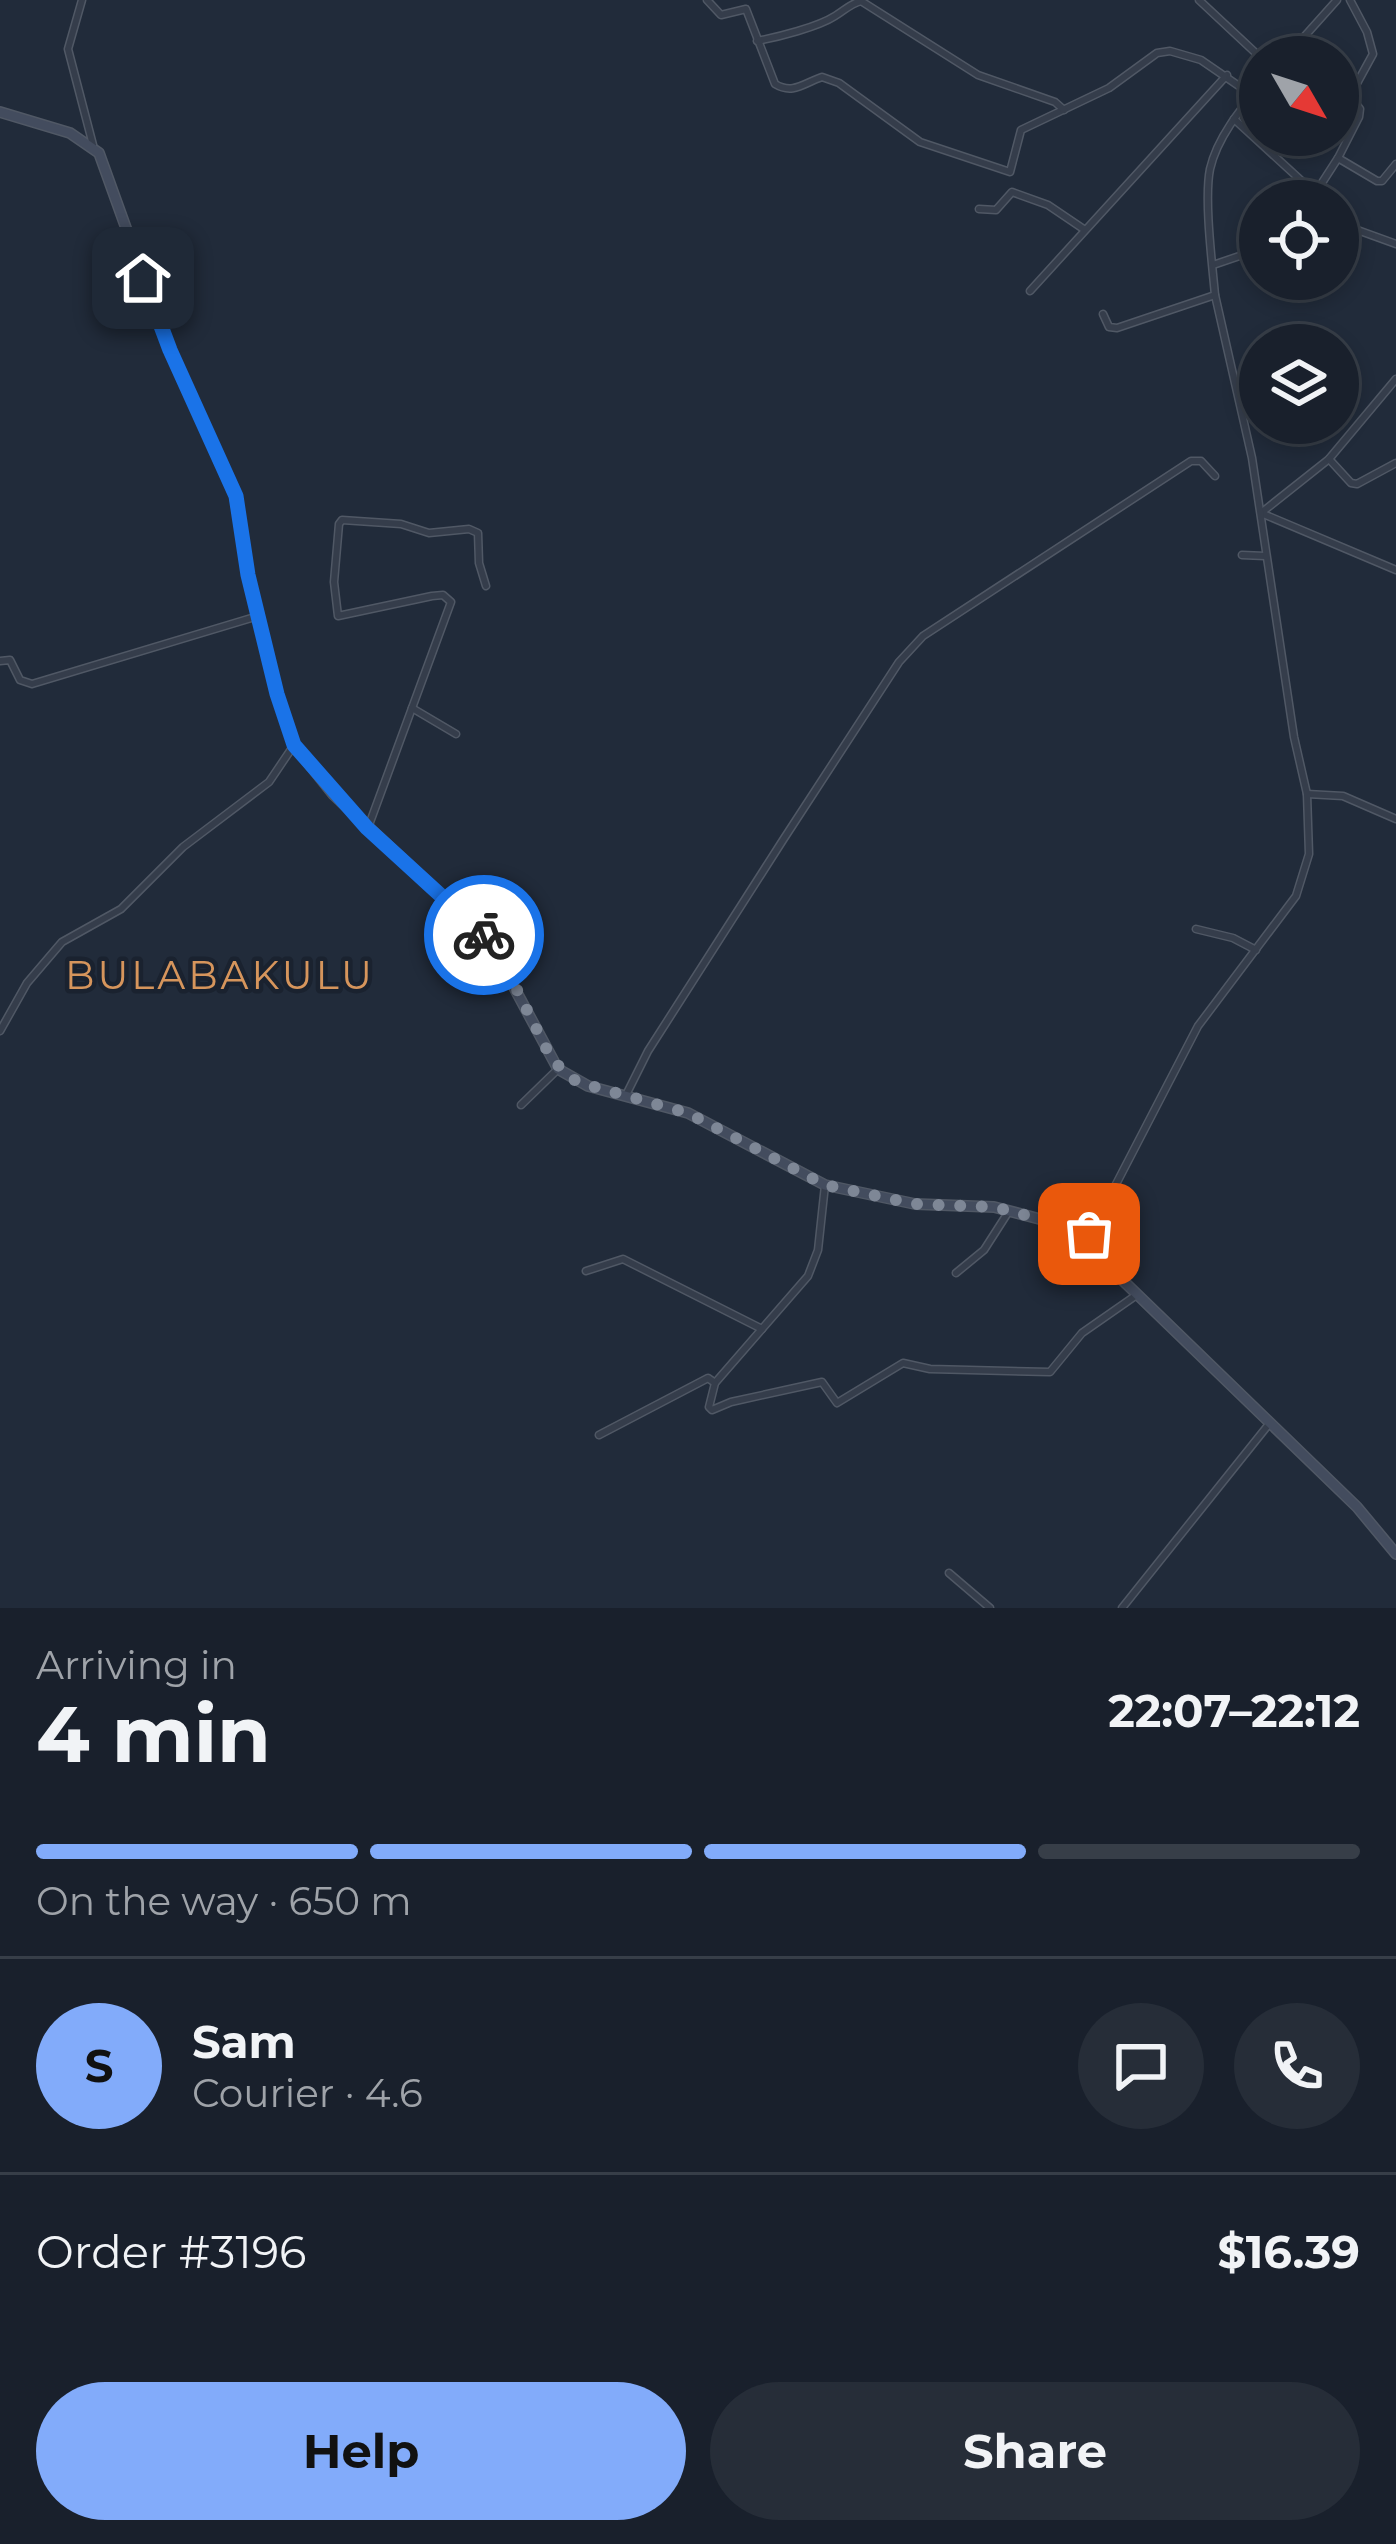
<!DOCTYPE html>
<html lang="en">
<head>
<meta charset="utf-8">
<style>
	body { margin:0; font-family:Montserrat,sans-serif; background:#262d38; color:#f1f3f6; height:100vh; display:flex; flex-direction:column; font-size:45px; white-space:nowrap }
	* { box-sizing:border-box; margin:0 }
	p { font-size:39px; color:#9fa3a9 }
	.icon { flex:none; width:66px; height:66px; fill:none; stroke:currentColor; stroke-width:2; stroke-linecap:round; stroke-linejoin:round }
	.map { position:relative; height:1608px; overflow:hidden }
	.details { display:flex; flex-direction:column; background:#19202c; flex:1 }
	.details>* { flex:none }
	.needle { width:78px; rotate:129deg }
	.controls { position:absolute; left:1239px; top:36px; display:grid; gap:24px }
	.controls a { display:grid; place-items:center; width:120px; height:120px; border-radius:50%; background:#19202c; box-shadow:0 6px 18px #0003,0 0 0 3px #373e48; font-size:60px }
	.pin { position:absolute; display:grid; place-items:center; width:102px; height:102px; color:#fff; margin:-51px; border-radius:24px; box-shadow:0 6px 18px #0006 }
	.courier { position:absolute; display:grid; place-items:center; width:120px; height:120px; margin:-60px; border:9px solid #1a73e8; border-radius:50%; background:#fff; color:#222; box-shadow:0 3px 15px #0007 }
	.overview em { font-style:normal; font-weight:700 }
	.overview div { display:flex; flex-direction:column-reverse }
	.overview { display:flex; align-items:center; justify-content:space-between; height:204px; padding:0 36px }
	h1 { font-size:78px; font-weight:700; line-height:90px }
	.bar { display:grid; grid-template-columns:repeat(4,1fr); gap:18px 12px; align-content:center; height:144px; padding:0 36px }
	.bar i { height:15px; border-radius:9px; background:#373e48 }
	.bar .active { background:#82abfa }
	.bar p { grid-column:span 4 }
	.line { display:flex; align-items:center; gap:30px; padding:0 36px; border-top:3px solid #373e48 }
	.line div { flex:1 }
	.round { display:grid; place-items:center; flex:none; width:126px; height:126px; border-radius:63px; background:#262d38 }
	.action { display:flex; gap:24px; margin-top:auto; padding:24px 36px }
	.action a { flex:1; height:138px; border-radius:72px; background:#82abfa; color:#111; font-size:48px; font-weight:700; line-height:138px; text-align:center }
	.action a+a { background:#262d38; color:#f1f3f6 }
	.map>svg:first-child { display:block }
</style>
</head>
<body>
<div class="map">
<svg width="1396" height="1608" viewBox="0 0 1396 1608">
	<rect width="100%" height="100%" fill="#212b3a"/>
	<g fill="none" stroke-linecap="round" stroke-linejoin="round">
		<defs>
			<g id="street">
				<polyline points="82,0 68,49 93,145"/>
				<path d="M707,0L721,15L746,9L775,84C793,95 804,83 822,77L839,83L920,142L1010,172L1021,130L1109,88L1157,53L1170,51L1201,60L1252,95"/>
				<polyline points="1199,0 1260,57"/>
				<path d="M757,41C778,37 818,27 835,16C845,10 850,4 861,1L978,75L1055,102L1064,110"/>
				<polyline points="1286,57 1337,0"/>
				<polyline points="1234,119 1305,184 1318,189"/>
				<polyline points="1338,158 1359,117 1360,109 1350,96 1373,54 1367,32 1350,0"/>
				<polyline points="1322,201 1318,189 1338,158 1377,181 1382,181 1396,164"/>
				<polyline points="979,209 996,210 1012,192 1048,205 1085,230"/>
				<polyline points="1338,223 1396,244"/>
				<polyline points="1213,265 1260,249"/>
				<polyline points="1030,291 1227,75"/>
				<polyline points="1103,314 1109,327 1117,328 1215,295"/>
				<polyline points="1396,379 1329,459 1261,513 1396,570"/>
				<polyline points="1329,459 1351,483 1357,484 1396,463"/>
				<polyline points="1242,555 1265,556"/>
				<polyline points="0,661 10,660 20,680 32,684 258,616"/>
				<polyline points="412,708 456,734"/>
				<polyline points="1307,794 1343,796 1396,819"/>
				<polyline points="369,825 451,602 443,595 432,596 338,616 334,582 339,524 342,520 401,524 429,533 469,529 478,533 479,563 486,586"/>
				<polyline points="1196,929 1233,938 1256,950"/>
				<polyline points="0,1031 27,983 62,942 121,909 183,847 269,782 294,745"/>
				<polyline points="626,1095 648,1051 783,840 899,662 923,636 1191,461 1201,461 1215,476"/>
				<polyline points="521,1105 558,1069"/>
				<path d="M1081,1240L1099,1217L1198,1026L1296,896L1309,854L1307,794L1294,737L1252,458L1215,295C1212,262 1204,199 1210,169C1217,138 1240,110 1260,86"/>
				<polyline points="586,1271 623,1259 762,1329"/>
				<polyline points="956,1273 984,1250 1009,1211"/>
				<polyline points="715,1383 808,1276 818,1250 825,1185"/>
				<polyline points="599,1435 708,1378 715,1383 709,1407 712,1410 731,1402 822,1382 837,1403 903,1363 930,1369 1050,1372 1082,1333 1138,1294"/>
				<polyline points="949,1573 990,1608"/>
				<polyline points="1122,1608 1269,1424"/>
			</g>
			<polyline id="secondary" points="0,112 70,133 99,153 170,350 235,496 248,575 277,694 294,745 333,794 488,939 558,1069 588,1086 688,1113 825,1185 915,1204 994,1207 1051,1222 1081,1240 1357,1507 1396,1554"/>
		</defs>
		<use href="#street" stroke="#505865" stroke-width="9"/>
		<use href="#secondary" stroke="#505865" stroke-width="12"/>
		<use href="#street" stroke="#353d4b" stroke-width="6"/>
		<use href="#secondary" stroke="#434c5e" stroke-width="9"/>
	</g>
	<g fill="none" stroke-linecap="round" stroke-linejoin="round">
		<polyline stroke="#7e8796" stroke-width="12" stroke-dasharray="0 21.6" points="484,935 500,956 552,1060 577,1082 688,1113 825,1185 915,1204 994,1207 1052,1222 1082,1240 1089,1234"/>
		<polyline stroke="#1a73e8" stroke-width="15" points="143,278 170,350 236,496 248,575 277,694 294,745 367,828 484,935"/>
	</g>
	<g text-anchor="middle" stroke-width="9" stroke-linejoin="round" paint-order="stroke">
		<g font-size="39" letter-spacing="3" fill="#d6955c" stroke="#1a222f">
			<text x="220" y="989">BULABAKULU</text>
		</g>
	</g>
</svg>
<div class="controls">
<a><svg class="needle" viewBox="-14 -14 28 28"><path d="M0-13l5 13h-10z" fill="#e53935"/><path d="M0 13l5-13h-10z" fill="#9fa3a9"/></svg></a>
<a><svg class="icon" aria-label="locate" viewBox="0 0 24 24"><circle cx="12" cy="12" r="6"/><path d="M12 2v4M12 18v4M2 12h4M18 12h4"/></svg></a>
<a><svg class="icon" aria-label="layers" viewBox="0 0 24 24"><path d="M12 4l9 5-9 5-9-5zM3 14l9 5 9-5"/></svg></a>
</div>
<div class="pin" style="left:1089px;top:1234px;background:#ea580c"><svg class="icon" aria-label="bag" viewBox="0 0 24 24"><path d="M5 8h14l-1 12H6zM9 8a3 3 0 0 1 6 0"/></svg></div>
<div class="pin" style="left:143px;top:278px;background:#1f2937"><svg class="icon" aria-label="home" viewBox="0 0 24 24"><path d="M3 11l9-7 9 7M6 9v11h12V9"/></svg></div>
<div class="courier" style="left:484px;top:935px"><svg class="icon" aria-label="bike" viewBox="0 0 24 24"><circle cx="6" cy="16" r="4"/><circle cx="18" cy="16" r="4"/><path d="M6 16l4-8h5l3 8M10 8l3 8H6M13 5h3"/></svg></div>
</div>
<section class="details">
<div class="overview"><div><h1>4 min</h1><p>Arriving in</p></div><em>22:07–22:12</em></div>
<div class="bar"><i class="active"></i><i class="active"></i><i class="active"></i><i></i><p>On the way · 650 m</p></div>
<div class="line" style="height:216px"><b class="round" style="background:#82abfa;color:#111">S</b><div><b>Sam</b><p>Courier · 4.6</p></div><a class="round"><svg class="icon" aria-label="chat" viewBox="0 0 24 24"><path d="M4 5h16v11H9l-5 4z"/></svg></a><a class="round"><svg class="icon" aria-label="phone" viewBox="0 0 24 24"><path d="M5 4h4l2 5-3 2q2 4 5 5l2-3 5 2v4C11 20 4 13 5 4z"/></svg></a></div>
<div class="line" style="height:156px"><div>Order #3196</div><b>$16.39</b></div>
<div class="action"><a>Help</a><a>Share</a></div>
</section>
</body>
</html>
